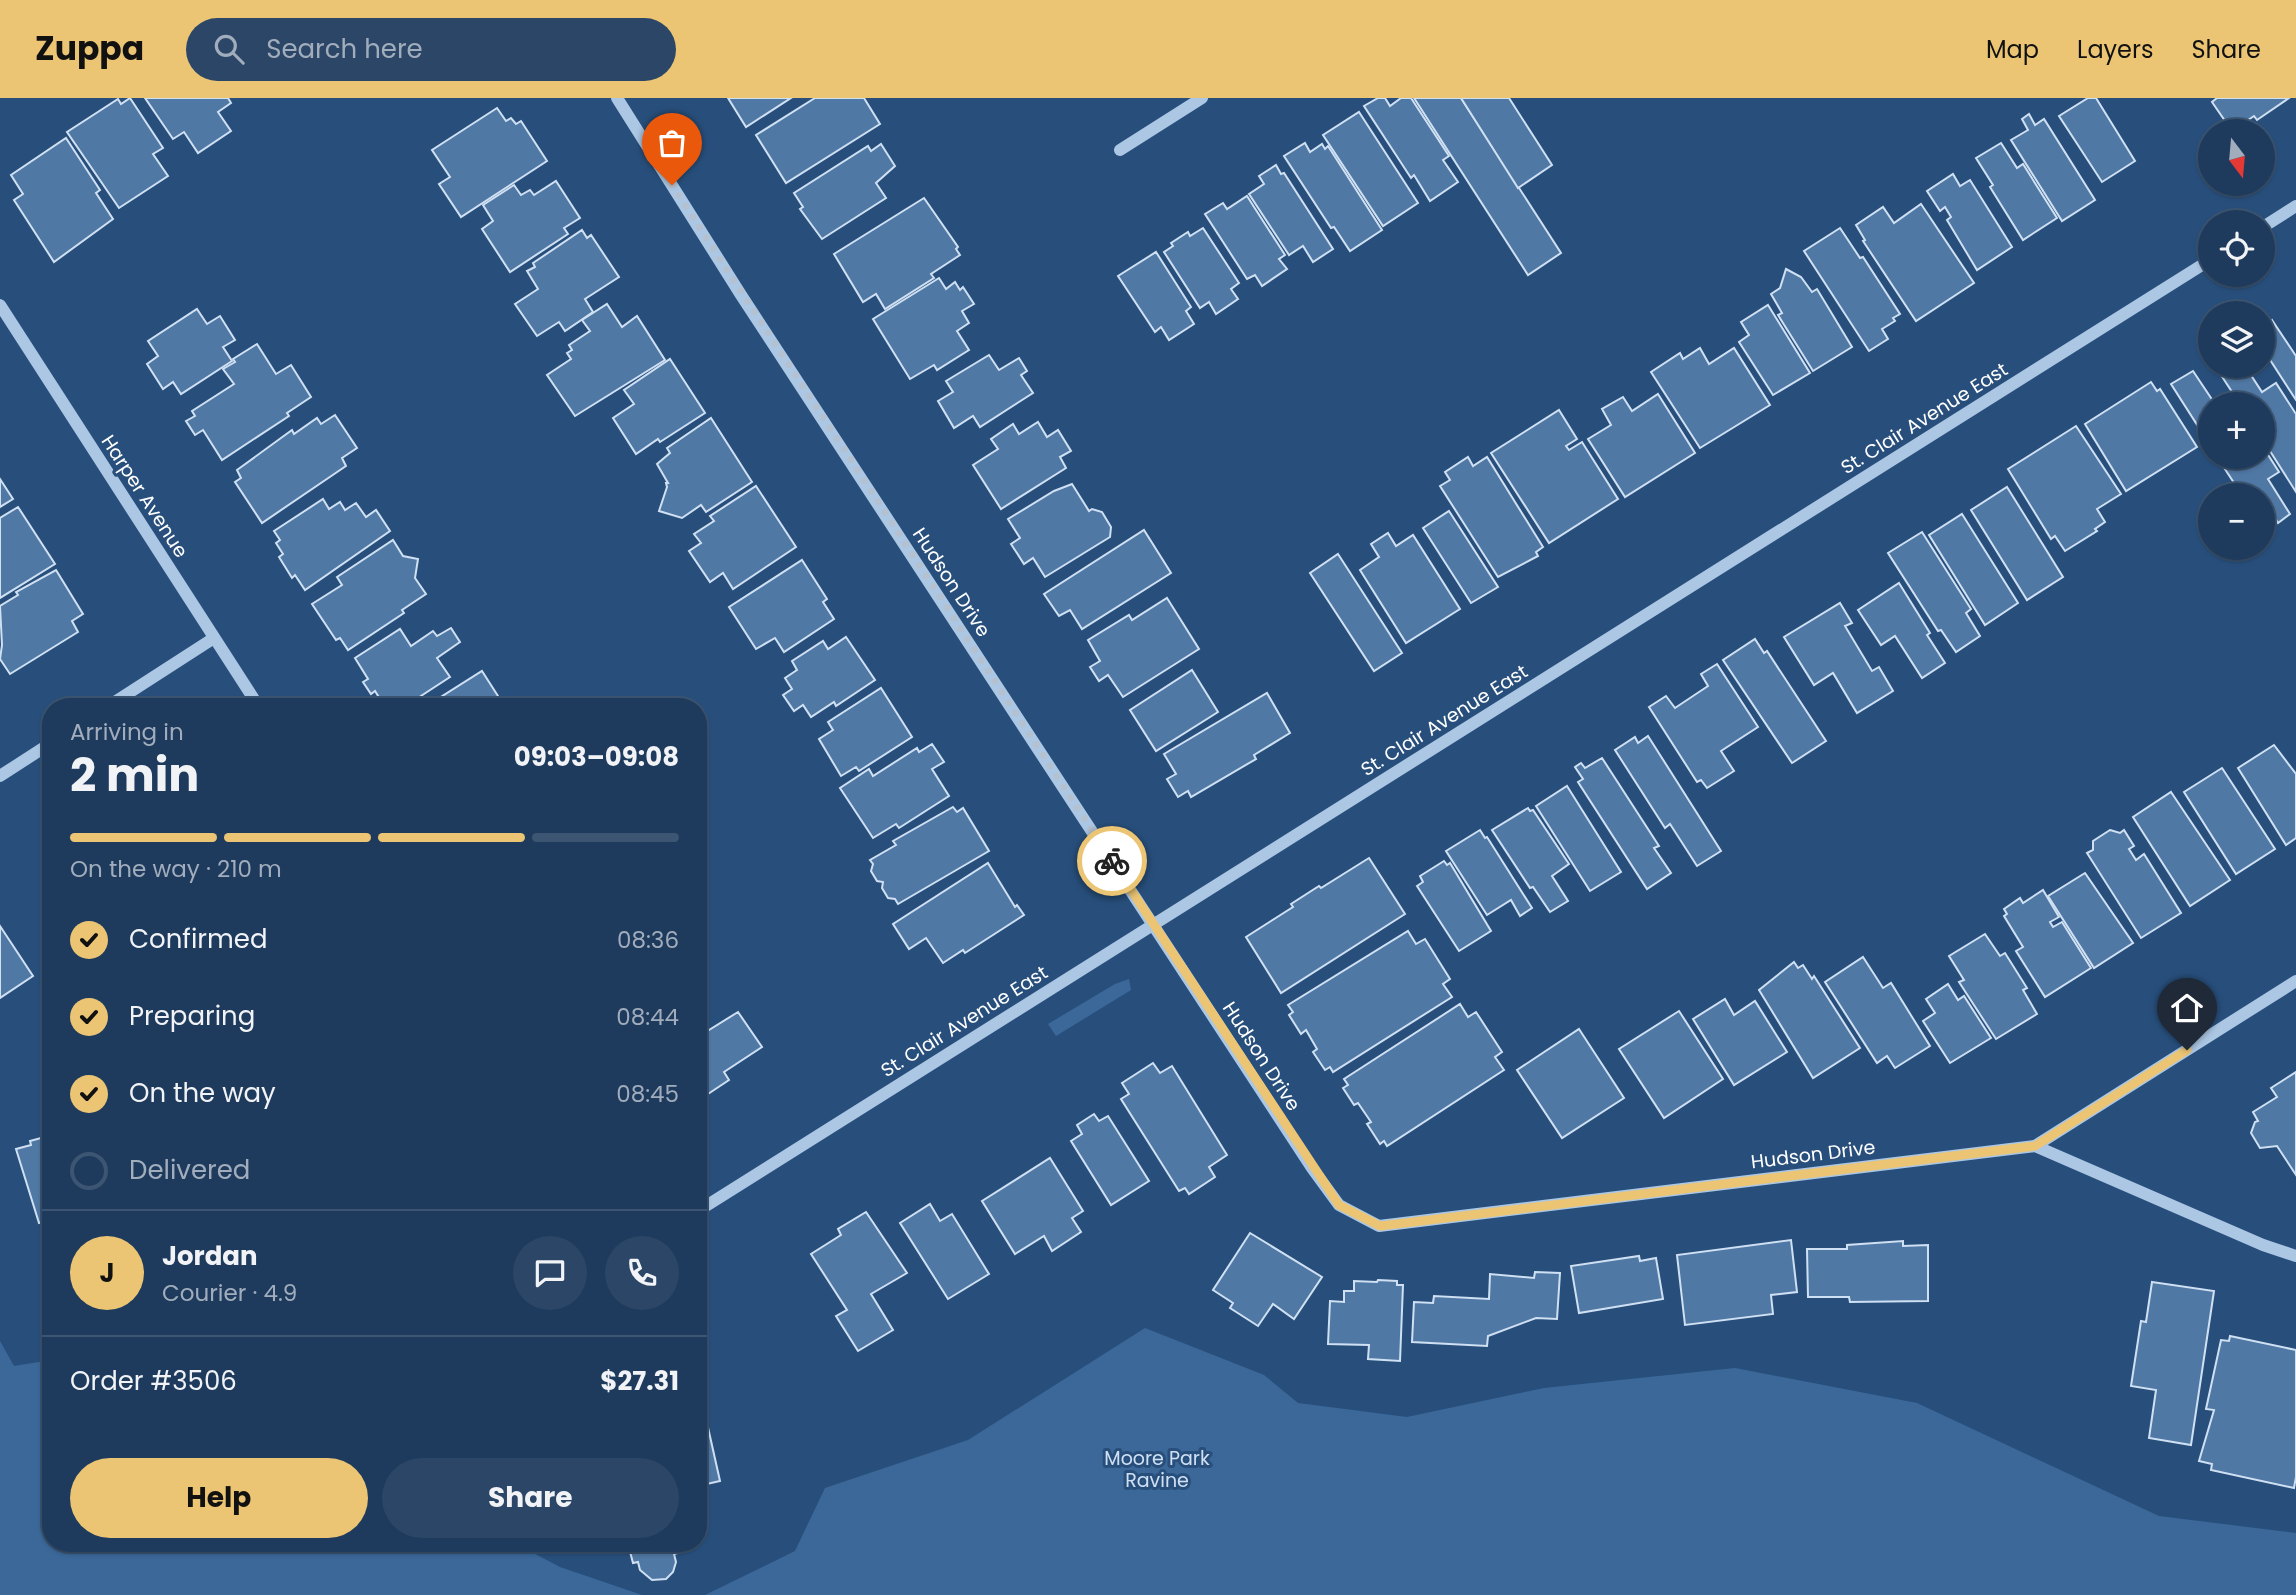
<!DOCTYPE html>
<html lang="en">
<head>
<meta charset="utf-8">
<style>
	body { margin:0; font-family:Poppins,sans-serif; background:#2b4666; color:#f1f3f6; height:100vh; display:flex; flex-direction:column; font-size:26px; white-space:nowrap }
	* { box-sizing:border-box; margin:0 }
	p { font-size:23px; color:#a1adbc }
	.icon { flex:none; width:38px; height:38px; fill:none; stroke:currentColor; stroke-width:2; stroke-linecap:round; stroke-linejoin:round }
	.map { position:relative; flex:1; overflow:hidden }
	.drawer { position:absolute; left:42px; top:600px; width:665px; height:854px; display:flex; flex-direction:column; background:#1e3b5d; border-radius:28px; box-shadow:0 2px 5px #0004,0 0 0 2px #3c5572 }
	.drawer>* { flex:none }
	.needle { width:46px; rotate:164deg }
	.tools { position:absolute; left:2198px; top:21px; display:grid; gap:14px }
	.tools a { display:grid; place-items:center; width:77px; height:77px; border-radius:50%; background:#1e3b5d; box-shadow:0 2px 5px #0004,0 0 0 2px #3c5572; font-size:35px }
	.pin { position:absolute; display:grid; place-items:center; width:60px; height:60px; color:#fff; margin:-72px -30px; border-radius:50% 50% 50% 0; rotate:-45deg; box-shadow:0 0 7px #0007 }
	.pin .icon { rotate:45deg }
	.courier { position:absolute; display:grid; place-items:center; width:70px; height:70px; margin:-35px; border:5px solid #ebc573; border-radius:50%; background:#fff; color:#222; box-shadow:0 2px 9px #0007 }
	.summary em { font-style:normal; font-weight:700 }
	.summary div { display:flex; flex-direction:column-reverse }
	.summary { display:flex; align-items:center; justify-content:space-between; height:119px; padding:0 28px }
	h1 { font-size:46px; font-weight:700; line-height:52px }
	.bar { display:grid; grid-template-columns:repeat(4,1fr); gap:10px 7px; align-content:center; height:84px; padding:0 28px }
	.bar i { height:9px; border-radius:5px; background:#3c5572 }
	.bar .current { background:#ebc573 }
	.bar p { grid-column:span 4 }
	.line { display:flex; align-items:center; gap:18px; padding:0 28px; border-top:2px solid #3c5572 }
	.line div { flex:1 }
	.round { display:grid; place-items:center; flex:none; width:74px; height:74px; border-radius:37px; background:#2b4666 }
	ol { padding:0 28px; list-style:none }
	li { display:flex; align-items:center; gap:21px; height:77px }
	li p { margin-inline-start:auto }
	li .icon { padding:7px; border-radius:50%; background:#ebc573; color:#111; stroke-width:4 }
	li:last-child { color:#a1adbc }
	li i { width:38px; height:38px; border:4px solid #3c5572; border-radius:50% }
	.button { display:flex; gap:14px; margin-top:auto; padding:14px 28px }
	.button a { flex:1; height:80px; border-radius:42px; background:#ebc573; color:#111; font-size:28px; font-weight:700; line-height:80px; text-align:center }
	.button a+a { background:#2b4666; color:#f1f3f6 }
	header { display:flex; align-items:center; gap:42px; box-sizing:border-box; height:98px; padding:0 35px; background:#ebc573; color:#111 }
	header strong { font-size:33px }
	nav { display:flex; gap:38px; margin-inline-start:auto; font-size:24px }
	.search { width:490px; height:63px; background:#2b4666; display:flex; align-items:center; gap:18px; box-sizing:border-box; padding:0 24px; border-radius:38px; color:#a1adbc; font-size:26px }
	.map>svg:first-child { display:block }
</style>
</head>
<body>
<header>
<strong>Zuppa</strong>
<div class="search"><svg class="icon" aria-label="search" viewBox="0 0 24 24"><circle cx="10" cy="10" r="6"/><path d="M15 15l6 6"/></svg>Search here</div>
<nav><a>Map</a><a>Layers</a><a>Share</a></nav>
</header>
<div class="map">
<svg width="2296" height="1497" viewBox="0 0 2296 1497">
	<rect width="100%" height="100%" fill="#284f7c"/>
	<g fill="#3b6899">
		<polygon points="1129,881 1131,892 1056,938 1048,926 1115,886"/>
		<polygon points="1145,1230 1264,1277 1298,1305 1407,1319 1544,1290 1735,1270 1917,1305 2159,1418 2296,1435 2296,1497 705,1497 795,1453 825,1390 968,1342"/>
		<polygon points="0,1243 14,1268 51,1262 51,1446 516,1446 560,1469 642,1497 0,1497"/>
	</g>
	<g fill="#5078a4" stroke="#cfe0f3" stroke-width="2">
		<polygon points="130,0 163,50 153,56 168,78 119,110 67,34 118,1 121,6"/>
		<polygon points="145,0 228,0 231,5 218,14 231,33 198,55 184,34 173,41"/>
		<polygon points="728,0 791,0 746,29"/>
		<polygon points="815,0 864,0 880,26 786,85 756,37"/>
		<polygon points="1378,0 1385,0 1390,8 1401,0 1411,0 1449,58 1443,62 1458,84 1430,103 1414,77 1411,80 1364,8"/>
		<polygon points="1414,0 1461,0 1561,155 1528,177"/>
		<polygon points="1461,0 1509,0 1552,67 1518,90"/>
		<polygon points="2088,0 2096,0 2135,63 2102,84 2059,18"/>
		<polygon points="2217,0 2289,0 2257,22 2254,18 2232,33 2212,4"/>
		<polygon points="497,10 506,23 511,20 516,26 521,23 547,63 461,119 439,86 450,79 432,52"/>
		<polygon points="1359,14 1418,105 1383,128 1323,37"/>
		<polygon points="2029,16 2035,27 2044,21 2095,102 2062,123 2011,42 2028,32 2022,21"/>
		<polygon points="66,40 100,92 96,95 113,121 54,164 14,102 23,96 11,77"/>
		<polygon points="1305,45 1310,54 1322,46 1325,51 1328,48 1382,132 1350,153 1334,129 1331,130 1284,58"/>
		<polygon points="2001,45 2017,70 2023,66 2057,120 2023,142 1990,89 1993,87 1976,60"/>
		<polygon points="881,46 895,68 876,85 886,100 822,141 800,111 803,109 794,95 868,48 871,53"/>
		<polygon points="1276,67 1281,76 1284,75 1333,151 1313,164 1303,148 1289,157 1249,96 1264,86 1259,78"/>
		<polygon points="1953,76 1960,88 1970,82 2012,149 1977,172 1947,122 1951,119 1945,109 1940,113 1927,93"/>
		<polygon points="556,83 580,120 564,130 568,136 510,174 482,131 493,123 483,107 514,87 521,97 530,92 534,97"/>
		<polygon points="1247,98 1285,157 1279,161 1287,171 1262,188 1255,177 1247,181 1205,116 1223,105 1227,111"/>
		<polygon points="924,100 958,149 956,151 960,157 931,176 934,180 885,211 876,196 863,204 834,156"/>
		<polygon points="1921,106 1974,185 1916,223 1863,143 1865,142 1856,127 1883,109 1894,125"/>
		<polygon points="1203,130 1239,185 1231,191 1238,201 1216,216 1209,204 1200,210 1164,154 1173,148 1171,145 1188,134 1190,138"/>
		<polygon points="1840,130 1860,160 1863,159 1900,216 1893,220 1895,223 1882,231 1888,241 1869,253 1804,153"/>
		<polygon points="582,132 587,140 591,137 619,179 585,201 593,214 565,233 559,224 537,238 515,206 538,191 527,173 535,169 533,165"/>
		<polygon points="1156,154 1191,209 1186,213 1194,226 1169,242 1161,229 1155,234 1118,178"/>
		<polygon points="1786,171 1801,179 1812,194 1817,191 1852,249 1813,273 1778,217 1782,215 1771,196 1780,190"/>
		<polygon points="939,180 946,191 955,184 960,192 963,189 974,206 962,213 969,225 957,233 969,252 937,272 934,267 910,281 873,221"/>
		<polygon points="607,206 622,229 637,218 665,262 575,318 547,277 571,261 567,255 572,252 569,247 590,233 582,222"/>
		<polygon points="1768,207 1810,275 1773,297 1739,244 1749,237 1741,224"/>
		<polygon points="197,211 207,226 220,218 235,242 223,249 232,263 181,296 173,284 163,291 147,266 158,258 148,243"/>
		<polygon points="2272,222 2296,258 2296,302 2263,251 2263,228"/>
		<polygon points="257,246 276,276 291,267 311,299 287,315 289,318 222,362 203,332 195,337 186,323 195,318 192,313 234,286 223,271 235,264 233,261"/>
		<polygon points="1700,250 1709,266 1734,250 1770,307 1700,350 1651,274 1680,255 1683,261"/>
		<polygon points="989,257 999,272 1019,260 1027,273 1021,277 1033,295 980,329 973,318 954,330 938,303 953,294 946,283"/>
		<polygon points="670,261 705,315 660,344 658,341 636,356 613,320 634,306 624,292"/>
		<polygon points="2215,268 2245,268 2262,294 2276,285 2296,316 2296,394 2263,342 2263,306 2240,306"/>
		<polygon points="2193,273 2215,306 2210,306 2210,347 2171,286"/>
		<polygon points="2151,284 2157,293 2160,291 2197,349 2126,393 2085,326"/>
		<polygon points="1658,296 1695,355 1625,399 1588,341 1611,327 1602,311 1623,299 1632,313"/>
		<polygon points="1559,312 1577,341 1566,348 1569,352 1582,344 1618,401 1549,445 1491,355"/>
		<polygon points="335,317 357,350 342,360 346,368 262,425 235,384 241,380 237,372 292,332 294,336 317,320 321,326"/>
		<polygon points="711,320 752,384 706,414 701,407 682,420 659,413 667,389 666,385 668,385 657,366 670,355 667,350"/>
		<polygon points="1038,324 1047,339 1058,332 1071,353 1060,359 1066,370 1001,411 973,367 998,351 991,341 1013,326 1019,336"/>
		<polygon points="2076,328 2121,396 2097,411 2105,424 2095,431 2097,433 2065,453 2055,438 2051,441 2008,371"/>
		<polygon points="2263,349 2279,374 2268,381 2290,416 2278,425 2272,415 2263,421 2263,397 2242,397 2217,359 2263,359"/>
		<polygon points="1468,359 1473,368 1487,359 1543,449 1536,454 1538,458 1498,479 1440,388 1450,382 1445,374"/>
		<polygon points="0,381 13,401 0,409"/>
		<polygon points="1072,386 1089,413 1092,411 1102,414 1111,429 1110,439 1045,479 1033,460 1024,466 1011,446 1020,440 1008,421 1054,393"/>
		<polygon points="756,388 796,449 733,491 723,475 710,484 689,453 701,445 694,436 714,423 710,418"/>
		<polygon points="2007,389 2063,479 2027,502 1971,412"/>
		<polygon points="323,401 329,411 340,404 345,412 356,405 366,419 376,412 390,433 305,492 295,477 292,480 279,459 283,456 276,445 280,442 274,433"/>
		<polygon points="18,409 55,466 0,500 0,420"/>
		<polygon points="1449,413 1498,489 1471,505 1423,430"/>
		<polygon points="1962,416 2018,505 1985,527 1929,437"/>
		<polygon points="1144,432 1171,475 1082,531 1070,512 1059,518 1044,496"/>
		<polygon points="1922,434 1971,511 1966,515 1980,538 1956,554 1941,532 1938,533 1888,455"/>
		<polygon points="1388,435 1396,448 1413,437 1460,511 1406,545 1360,472 1379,459 1371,446"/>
		<polygon points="393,442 403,458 418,461 415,480 426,496 402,512 404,515 348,552 340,540 336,542 312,506 342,487 337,479"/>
		<polygon points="1338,456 1402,555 1374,573 1310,475"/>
		<polygon points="802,462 827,501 823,504 834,521 784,554 775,540 756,551 729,509"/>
		<polygon points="56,472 83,516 72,523 78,534 10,576 0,561 2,547 0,508 18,497 16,494"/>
		<polygon points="1899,485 1930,535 1927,537 1945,565 1922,580 1895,538 1881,547 1858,512"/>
		<polygon points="1167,500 1199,551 1123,599 1108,577 1099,583 1090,569 1100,563 1088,542 1129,517 1132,522"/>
		<polygon points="1840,505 1852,525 1845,528 1872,573 1879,569 1893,593 1857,615 1833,575 1814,587 1784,539"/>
		<polygon points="451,530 460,544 437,560 450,579 404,609 385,609 375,593 371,596 363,584 368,581 355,560 400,531 411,548 433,533 437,538"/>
		<polygon points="846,539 875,582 836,608 834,604 811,619 803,607 794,613 783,597 792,591 785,580 797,572 792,563 823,543 828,551"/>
		<polygon points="1755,541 1764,555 1767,553 1826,643 1792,665 1723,562"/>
		<polygon points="1717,566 1758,629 1721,653 1734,673 1707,690 1701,682 1697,684 1649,609 1666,598 1675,610 1708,588 1701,576"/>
		<polygon points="1192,572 1218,614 1156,653 1130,612"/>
		<polygon points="482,573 505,609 425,609"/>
		<polygon points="881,590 912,639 859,673 856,669 841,678 819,641 833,632 828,624"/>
		<polygon points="1267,595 1290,635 1254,657 1256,661 1191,699 1188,693 1178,699 1167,681 1176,676 1164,656"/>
		<polygon points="1648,638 1721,753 1697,768 1670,726 1665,730 1615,652 1635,639 1638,645"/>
		<polygon points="932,646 944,664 932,671 949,698 899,730 896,726 873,740 840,690 869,671 873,678 917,650 919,654"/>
		<polygon points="2274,647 2296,676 2296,740 2286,747 2238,670"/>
		<polygon points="1602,660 1659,748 1654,750 1671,775 1647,791 1578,684 1583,681 1575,669 1581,665 1585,670"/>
		<polygon points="2222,670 2275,751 2236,776 2184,694"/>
		<polygon points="1567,688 1621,774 1590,793 1536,708"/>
		<polygon points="2171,694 2230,782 2190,808 2133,719"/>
		<polygon points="953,709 957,714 963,710 989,753 898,806 895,801 888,800 882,790 883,784 877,783 871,773 873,766 870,762 896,747 893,743"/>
		<polygon points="1528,710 1530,713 1533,712 1569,766 1552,778 1568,803 1550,814 1533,789 1530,790 1492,732"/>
		<polygon points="1480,732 1485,740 1487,739 1532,810 1520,818 1511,802 1487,817 1446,753"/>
		<polygon points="2110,732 2120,735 2124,732 2134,748 2129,751 2136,762 2144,756 2181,815 2141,840 2087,755 2093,752 2093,743"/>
		<polygon points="1369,760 1405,816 1281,895 1246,839 1293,809 1291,806 1319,788 1321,790"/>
		<polygon points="1444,763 1447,767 1450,765 1491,833 1459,853 1417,788 1423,784 1420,778"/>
		<polygon points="988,765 1015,809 1017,807 1024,817 965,855 963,852 943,865 926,840 909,851 893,826"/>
		<polygon points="2085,775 2133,845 2094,870 2048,798"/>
		<polygon points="2043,792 2059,819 2050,824 2053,829 2062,824 2091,870 2045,899 2016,853 2023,849 2004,818 2007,816 2004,811 2020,800 2023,805"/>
		<polygon points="0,828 33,878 0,900"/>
		<polygon points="1408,833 1416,846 1425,841 1450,881 1443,886 1452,899 1333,974 1330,969 1325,972 1313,954 1317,951 1306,932 1301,936 1289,917 1293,914 1288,907"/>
		<polygon points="1985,836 2000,858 2005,855 2027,890 2023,892 2037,916 1996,941 1959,884 1964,882 1949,858"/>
		<polygon points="1863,859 1883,890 1891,885 1930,948 1895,970 1887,958 1877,965 1825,884"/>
		<polygon points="1794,864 1798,870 1803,867 1812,881 1814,878 1860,950 1813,980 1759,892"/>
		<polygon points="1948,886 1958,902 1964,898 1991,940 1950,965 1923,923 1935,915 1926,901"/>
		<polygon points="1725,901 1734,917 1755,903 1787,954 1734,987 1693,921"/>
		<polygon points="1460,906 1468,919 1476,914 1502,954 1495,959 1504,972 1387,1048 1384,1043 1380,1046 1367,1026 1371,1024 1358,1005 1354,1007 1343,990 1348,987 1344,981"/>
		<polygon points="1679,913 1723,981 1664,1020 1619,951"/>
		<polygon points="738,914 762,949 724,974 729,982 705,998 698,990 698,936 701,937"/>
		<polygon points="1579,931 1624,1000 1562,1040 1517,972"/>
		<polygon points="1153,965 1160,975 1172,968 1227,1057 1209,1069 1215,1079 1189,1096 1185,1090 1179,1093 1121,1001 1129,996 1122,985"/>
		<polygon points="2296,974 2296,1077 2277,1048 2260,1050 2251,1035 2255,1024 2258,1023 2253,1014 2277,999 2271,990"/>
		<polygon points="1094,1016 1099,1023 1108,1018 1149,1083 1111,1107 1071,1043 1082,1036 1077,1027"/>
		<polygon points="48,1038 51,1041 51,1122 39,1125 16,1051 31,1047 30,1043"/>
		<polygon points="1050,1060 1083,1113 1072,1120 1081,1134 1052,1153 1044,1138 1015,1156 982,1103"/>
		<polygon points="930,1106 940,1123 952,1116 989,1176 948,1201 900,1125"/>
		<polygon points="866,1114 907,1175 871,1196 893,1232 858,1253 836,1218 847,1212 811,1156 841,1137 838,1131"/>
		<polygon points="1250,1135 1322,1179 1294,1221 1273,1206 1258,1228 1230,1210 1233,1205 1213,1192"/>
		<polygon points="1791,1142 1797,1194 1771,1197 1773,1216 1685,1227 1677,1157"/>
		<polygon points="1903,1143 1903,1148 1928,1147 1928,1203 1850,1204 1849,1199 1808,1199 1807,1151 1847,1151 1847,1147"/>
		<polygon points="1639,1158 1640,1163 1656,1160 1663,1201 1579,1215 1571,1168"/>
		<polygon points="1535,1174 1560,1175 1557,1221 1536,1220 1488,1238 1487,1248 1412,1244 1414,1204 1433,1205 1434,1198 1489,1201 1490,1176 1534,1180"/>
		<polygon points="1378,1182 1397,1183 1397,1187 1403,1187 1400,1263 1368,1261 1369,1247 1328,1246 1330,1203 1344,1204 1344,1193 1354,1193 1354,1183 1377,1184"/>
		<polygon points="2152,1184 2214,1193 2191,1347 2149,1340 2156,1292 2131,1288 2141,1223 2146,1224"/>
		<polygon points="2230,1238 2296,1252 2296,1379 2294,1390 2211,1372 2212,1366 2199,1363 2214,1312 2206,1311 2221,1242 2229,1243"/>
		<polygon points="705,1316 720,1383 698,1388 698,1317"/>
		<polygon points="628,1446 683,1446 685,1453 674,1456 676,1464 673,1474 666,1481 652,1482 640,1472 638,1464 633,1465"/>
	</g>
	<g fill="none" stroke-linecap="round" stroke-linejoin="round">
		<g stroke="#acc7e4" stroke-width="12">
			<polyline points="617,0 741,197 1312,1070 1339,1107 1379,1128 2035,1048 2263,1147 2296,1158"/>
			<polyline points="1120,52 1202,0"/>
			<polyline points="2263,129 2296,108"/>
			<polyline points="0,207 259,609"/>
			<polyline points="107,609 214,540"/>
			<polyline points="0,678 51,645"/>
			<polyline points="2035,1048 2296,883"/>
			<polyline points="698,1113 2210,162"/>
		</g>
	</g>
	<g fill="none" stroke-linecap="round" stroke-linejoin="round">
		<polyline stroke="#b4c1d1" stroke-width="7" stroke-dasharray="0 12.6" points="672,87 1112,763"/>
		<polyline stroke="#ebc573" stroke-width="9" points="1112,763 1339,1107 1380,1128 2035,1048 2187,952"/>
	</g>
	<g text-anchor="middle" stroke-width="6" stroke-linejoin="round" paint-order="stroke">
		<g font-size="19" fill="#fff" stroke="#284f7c">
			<text transform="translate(1924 320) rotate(-32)" y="7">St. Clair Avenue East</text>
			<text transform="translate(145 398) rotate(57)" y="7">Harper Avenue</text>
			<text transform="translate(952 484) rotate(57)" y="7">Hudson Drive</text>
			<text transform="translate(1444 622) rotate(-32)" y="7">St. Clair Avenue East</text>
			<text transform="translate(964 923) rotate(-32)" y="7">St. Clair Avenue East</text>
			<text transform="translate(1262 958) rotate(57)" y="7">Hudson Drive</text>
			<text transform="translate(1813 1056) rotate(-7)" y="7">Hudson Drive</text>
		</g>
		<g font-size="19" fill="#cfe0f3" stroke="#284f7c">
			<text x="1157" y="1367">Moore Park<tspan x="1157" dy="22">Ravine</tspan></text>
		</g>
	</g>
</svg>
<div class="tools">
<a><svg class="needle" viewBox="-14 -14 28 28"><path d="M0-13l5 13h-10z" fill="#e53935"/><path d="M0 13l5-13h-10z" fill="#a1adbc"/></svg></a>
<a><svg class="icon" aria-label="locate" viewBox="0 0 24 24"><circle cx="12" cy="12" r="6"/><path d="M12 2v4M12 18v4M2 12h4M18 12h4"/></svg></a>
<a><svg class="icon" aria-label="layers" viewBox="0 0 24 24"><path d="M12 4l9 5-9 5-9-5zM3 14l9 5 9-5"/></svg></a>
<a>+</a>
<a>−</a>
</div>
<div class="pin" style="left:672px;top:87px;background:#ea580c"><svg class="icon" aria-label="bag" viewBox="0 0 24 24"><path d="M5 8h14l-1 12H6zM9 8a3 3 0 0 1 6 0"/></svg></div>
<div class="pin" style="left:2187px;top:952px;background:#1f2937"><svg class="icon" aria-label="home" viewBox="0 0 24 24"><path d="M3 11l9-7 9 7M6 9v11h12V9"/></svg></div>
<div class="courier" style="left:1112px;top:763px"><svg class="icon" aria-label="bike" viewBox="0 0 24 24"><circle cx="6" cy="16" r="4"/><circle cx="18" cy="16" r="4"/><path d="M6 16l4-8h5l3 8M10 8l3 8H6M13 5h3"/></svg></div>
<section class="drawer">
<div class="summary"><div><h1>2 min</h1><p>Arriving in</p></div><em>09:03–09:08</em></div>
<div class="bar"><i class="current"></i><i class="current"></i><i class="current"></i><i></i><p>On the way · 210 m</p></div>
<ol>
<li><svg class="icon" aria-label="check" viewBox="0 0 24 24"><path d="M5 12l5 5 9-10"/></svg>Confirmed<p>08:36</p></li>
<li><svg class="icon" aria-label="check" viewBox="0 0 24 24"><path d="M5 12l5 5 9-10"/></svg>Preparing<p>08:44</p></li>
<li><svg class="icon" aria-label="check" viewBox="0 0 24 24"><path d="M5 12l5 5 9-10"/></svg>On the way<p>08:45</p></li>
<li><i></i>Delivered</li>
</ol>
<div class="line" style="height:126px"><b class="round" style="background:#ebc573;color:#111">J</b><div><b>Jordan</b><p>Courier · 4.9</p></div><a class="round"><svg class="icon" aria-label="chat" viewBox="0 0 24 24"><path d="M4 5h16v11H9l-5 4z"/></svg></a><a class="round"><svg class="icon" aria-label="phone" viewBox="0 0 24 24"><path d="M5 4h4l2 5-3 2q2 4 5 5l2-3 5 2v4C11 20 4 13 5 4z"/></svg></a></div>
<div class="line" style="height:91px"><div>Order #3506</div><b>$27.31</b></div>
<div class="button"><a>Help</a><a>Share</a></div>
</section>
</div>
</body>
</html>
